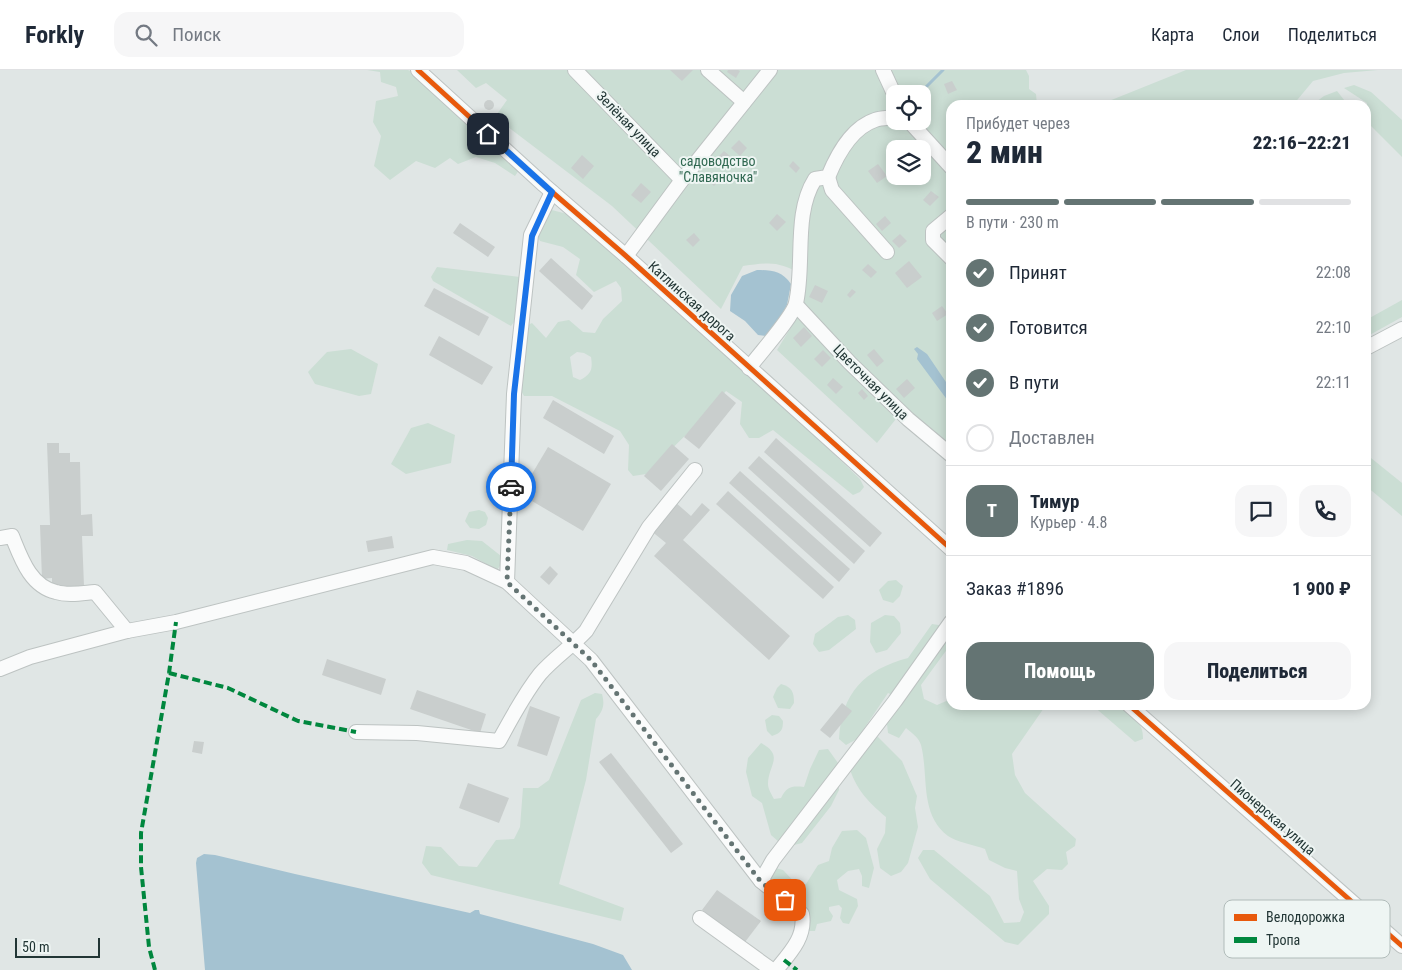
<!DOCTYPE html>
<html lang="ru">
<head>
<meta charset="utf-8">
<style>
	body { margin:0; font-family:"Roboto Condensed",sans-serif; background:#f6f6f7; color:#1f2937; height:100vh; display:flex; flex-direction:column; font-size:19px; white-space:nowrap }
	* { box-sizing:border-box; margin:0 }
	p { font-size:16px; color:#747a83 }
	.icon { flex:none; width:28px; height:28px; fill:none; stroke:currentColor; stroke-width:2; stroke-linecap:round; stroke-linejoin:round }
	.map { position:relative; flex:1; overflow:hidden }
	.drawer { position:absolute; left:946px; top:30px; width:425px; height:610px; display:flex; flex-direction:column; background:#fff; border-radius:15px; box-shadow:0 2px 12px #0003 }
	.drawer>* { flex:none }
	.tools { position:absolute; left:886px; top:15px; display:grid; gap:10px }
	.tools a { display:grid; place-items:center; width:45px; height:45px; border-radius:10px; background:#fff; box-shadow:0 2px 12px #0003; font-size:25px }
	.scale { position:absolute; left:15px; bottom:12px; width:85px; box-sizing:border-box; padding-left:5px; border:2px solid #223635; border-top:0; font-size:14px; line-height:18px; white-space:nowrap; color:#223635; -webkit-text-stroke:4px #eef5f3; paint-order:stroke }
	.pin { position:absolute; display:grid; place-items:center; width:42px; height:42px; color:#fff; margin:-21px; border-radius:10px; box-shadow:0 2px 8px #0006 }
	.courier { position:absolute; display:grid; place-items:center; width:50px; height:50px; margin:-25px; border:4px solid #1a73e8; border-radius:50%; background:#fff; color:#222; box-shadow:0 1px 6px #0007 }
	.overview em { font-style:normal; font-weight:800 }
	.overview div { display:flex; flex-direction:column-reverse }
	.overview { display:flex; align-items:center; justify-content:space-between; height:85px; padding:0 20px }
	h1 { font-size:32px; font-weight:800; line-height:38px }
	.bar { display:grid; grid-template-columns:repeat(4,1fr); gap:8px 5px; align-content:center; height:60px; padding:0 20px }
	.bar i { height:6px; border-radius:4px; background:#e0e1e3 }
	.bar .selected { background:#647473 }
	.bar p { grid-column:span 4 }
	.line { display:flex; align-items:center; gap:12px; padding:0 20px; border-top:1px solid #e0e1e3 }
	.line div { flex:1 }
	.round { display:grid; place-items:center; flex:none; width:52px; height:52px; border-radius:15px; background:#f6f6f7 }
	ol { padding:0 20px; list-style:none }
	li { display:flex; align-items:center; gap:15px; height:55px }
	li p { margin-inline-start:auto }
	li .icon { padding:5px; border-radius:50%; background:#647473; color:#fff; stroke-width:4 }
	li:last-child { color:#747a83 }
	li i { width:28px; height:28px; border:2px solid #e0e1e3; border-radius:50% }
	.action { display:flex; gap:10px; margin-top:auto; padding:10px 20px }
	.action a { flex:1; height:58px; border-radius:15px; background:#647473; color:#fff; font-size:20px; font-weight:800; line-height:58px; text-align:center }
	.action a+a { background:#f6f6f7; color:#1f2937 }
	header { display:flex; align-items:center; gap:30px; box-sizing:border-box; height:70px; padding:0 25px; background:#fff; border-bottom:1px solid #e0e1e3 }
	header strong { font-size:24px }
	nav { display:flex; gap:28px; margin-inline-start:auto; font-size:18px }
	.search { width:350px; height:45px; background:#f6f6f7; display:flex; align-items:center; gap:12px; box-sizing:border-box; padding:0 18px; border-radius:15px; color:#747a83; font-size:19px }
	.map>svg:first-child { display:block }
</style>
</head>
<body>
<header>
<strong>Forkly</strong>
<div class="search"><svg class="icon" aria-label="search" viewBox="0 0 24 24"><circle cx="10" cy="10" r="6"/><path d="M15 15l6 6"/></svg>Поиск</div>
<nav><a>Карта</a><a>Слои</a><a>Поделиться</a></nav>
</header>
<div class="map">
<svg width="1402" height="900" viewBox="0 0 1402 900">
	<rect width="100%" height="100%" fill="#e0e6e5"/>
	<g fill="#cbded4" fill-rule="evenodd">
		<polygon points="367,0 408,0 415,3 519,100 515,106 495,93 476,87 458,94 450,88 435,98 416,91 390,110 374,96 381,66 373,52 376,31 398,26 396,17 381,12 380,2"/>
		<path d="M457,0H1026L1029,6V19L1036,24L1037,35H951V379L903,340L877,373L777,280L796,249L804,205C776,191 773,192 743,196L721,239L612,136L495,47L507,30L486,13L476,18ZM895,24H922V51H895ZM895,79H922V106H895Z"/>
		<polygon points="1186,0 1378,0 1344,3 1313,11 1293,35 1237,35 1235,33 1231,35 1099,35"/>
		<polygon points="1354,15 1371,22 1402,50 1402,87 1366,51 1367,33 1344,18"/>
		<polygon points="1337,21 1348,35 1312,35 1324,26"/>
		<path d="M548,139L571,145L615,181L628,198L747,301L860,409L864,417L860,422L853,425L773,360L759,368H749L740,354L742,332L726,321L696,355L646,404L633,406L628,400L629,375L620,361L552,326H524L519,317L524,257L532,253L546,268L558,252L569,250L583,262L595,263L603,249L622,231L621,218L616,211L594,222L576,205L580,189L563,177L540,171L535,160ZM577,282L584,283L591,287C593,300 591,304 580,310L573,307L570,287Z"/>
		<polygon points="437,197 520,207 517,248 511,256 433,211 431,207"/>
		<polygon points="1402,230 1402,247 1366,267 1366,250"/>
		<polygon points="351,279 378,294 371,324 359,326 315,314 308,302 327,282"/>
		<polygon points="428,353 455,365 451,393 406,404 391,394 411,358"/>
		<polygon points="1366,384 1402,413 1402,446 1366,416"/>
		<polygon points="479,440 485,442 488,448 486,455 479,459 470,458 465,451 469,442"/>
		<polygon points="467,470 482,471 501,486 502,493 497,500 472,486 447,480 448,474"/>
		<polygon points="896,510 903,516 900,526 893,533 883,530 879,520 888,511"/>
		<polygon points="848,545 855,550 856,559 829,580 819,582 813,574 815,564 838,547"/>
		<polygon points="885,545 894,546 900,553 901,563 887,580 876,583 870,572 871,553"/>
		<path d="M932,554L945,556L951,567V574L921,615L924,629L937,635L951,629V635H1046L1012,684L1015,705L1025,723L1076,769L1075,776L1066,782L1068,794L1062,800L1047,799L1033,811L1049,836V844L1018,875L1005,872L930,809L918,788L923,780H934L990,826L1004,853L1020,852L1024,842L1019,829L1017,801L1005,798L989,790L985,779C975,775 956,772 948,766C919,744 929,706 921,675C919,668 912,663 906,658L899,668L888,663L887,654L902,629L888,623L857,669L846,675L839,669C842,622 864,600 908,588Z"/>
		<path d="M781,614C792,617 794,622 794,633L790,639L778,638L773,627L777,618Z"/>
		<path d="M595,623L602,624C605,635 603,641 596,649L586,710L559,814L624,838L621,851L431,805L422,793L426,776L441,777L459,796L477,797L496,770L514,769L520,757L523,718H538L549,710L581,630Z"/>
		<path d="M1092,635H1119C1131,646 1144,652 1143,669L1135,672Z"/>
		<path d="M772,645L779,646L783,651C783,660 781,663 772,666L767,661L765,650Z"/>
		<path d="M878,667L902,691L917,726L915,738L918,757L908,793L901,802L891,806L880,798L877,779L885,763L886,747C866,730 856,719 848,694L868,669Z"/>
		<path d="M761,673C785,686 768,695 768,714C768,719 772,725 774,729L781,728C787,716 792,716 804,717L810,699L819,680L828,679L838,693L839,720L831,736L802,773L790,776L779,772L771,765L762,733L752,726L746,702L748,688Z"/>
		<polygon points="857,760 866,768 874,798 869,818 862,816 862,806 859,799 848,801 837,810 839,820 857,829 858,836 849,854 843,853 840,848 842,838 839,835 829,837 829,840 833,846 831,851 817,854 815,861 809,861 806,856 771,814 770,807 775,798 783,800 798,816 806,814 818,795 829,791 832,778 842,761"/>
	</g>
	<g fill="#a4c2d1">
		<path d="M757,200C772,200 782,201 791,214L787,235L772,262L766,266L758,265L745,251L730,241L731,225L742,206Z"/>
		<polygon points="917,277 927,284 950,318 951,335 917,289 918,284 914,279"/>
		<polygon points="204,784 215,785 295,804 470,843 475,840 479,840 480,844 593,874 623,885 632,900 205,900 196,793 197,788"/>
	</g>
	<g fill="none" stroke-linecap="round" stroke-linejoin="round">
		<polyline stroke="#a4c2d1" stroke-width="3" points="919,24 943,0"/>
	</g>
	<g fill="#c9cecd">
		<polygon points="670,0 693,0 682,11"/>
		<polygon points="728,0 738,0 740,1 736,8 727,2"/>
		<polygon points="952,11 957,20 948,24 944,14"/>
		<circle cx="489" cy="35" r="5"/>
		<polygon points="739,70 747,78 740,86 731,78"/>
		<polygon points="724,81 730,86 724,93 718,87"/>
		<polygon points="582,85 594,96 583,109 571,98"/>
		<polygon points="793,91 800,98 796,103 789,96"/>
		<polygon points="878,94 887,106 877,113 868,101"/>
		<polygon points="711,102 720,110 714,116 705,108"/>
		<polygon points="641,113 651,122 641,133 631,125"/>
		<polygon points="931,121 939,127 930,136 923,130"/>
		<polygon points="777,144 786,152 777,161 769,153"/>
		<polygon points="885,146 891,153 882,161 876,154"/>
		<polygon points="460,153 495,177 488,187 453,163"/>
		<polygon points="694,163 700,170 693,177 686,170"/>
		<polygon points="900,164 907,171 899,178 892,171"/>
		<polygon points="551,188 593,226 582,240 539,201"/>
		<polygon points="909,191 922,207 907,218 895,203"/>
		<polygon points="868,194 877,202 871,208 862,200"/>
		<polygon points="815,215 828,221 822,233 809,227"/>
		<polygon points="434,218 489,247 479,266 424,236"/>
		<polygon points="852,219 856,222 850,228 847,225"/>
		<polygon points="942,236 948,244 937,251 932,243"/>
		<polygon points="804,257 812,266 801,277 793,268"/>
		<polygon points="439,266 493,297 482,315 429,285"/>
		<polygon points="874,279 884,291 877,297 867,285"/>
		<polygon points="823,280 831,288 822,297 814,289"/>
		<polygon points="833,308 843,317 836,324 827,315"/>
		<polygon points="907,309 915,318 904,328 896,319"/>
		<polygon points="862,319 868,326 864,330 858,323"/>
		<polygon points="722,321 736,333 699,379 684,367"/>
		<polygon points="553,330 614,366 604,384 543,348"/>
		<polygon points="776,368 882,463 870,477 764,382"/>
		<polygon points="47,373 59,373 59,383 70,383 70,392 80,392 81,445 92,444 93,466 82,466 84,516 52,517 52,508 42,509 40,455 50,455"/>
		<polygon points="672,374 689,389 661,421 644,406"/>
		<polygon points="548,377 611,414 583,461 520,424"/>
		<polygon points="759,386 865,481 854,494 748,398"/>
		<polygon points="740,401 850,499 839,512 729,413"/>
		<polygon points="728,421 834,517 823,529 716,434"/>
		<polygon points="675,432 691,446 702,433 710,440 683,470 790,566 769,590 654,486 666,473 650,460"/>
		<polygon points="392,466 394,478 368,482 366,471"/>
		<polygon points="550,496 558,504 549,515 540,507"/>
		<polygon points="327,589 386,609 381,625 322,605"/>
		<polygon points="417,620 486,644 480,663 410,639"/>
		<polygon points="842,633 852,641 830,668 820,660"/>
		<polygon points="530,636 560,647 547,686 517,676"/>
		<polygon points="194,671 204,672 202,684 192,682"/>
		<polygon points="611,683 683,774 671,783 599,692"/>
		<polygon points="468,713 509,728 499,753 459,738"/>
		<polygon points="717,820 761,851 745,872 702,840"/>
	</g>
	<g fill="none" stroke-linecap="round" stroke-linejoin="round">
		<defs>
			<g id="minor">
				<polyline points="418,0 544,115 626,186 951,479"/>
				<polyline points="575,0 682,110"/>
				<polyline points="708,0 744,32"/>
				<polyline points="883,0 895,26"/>
				<polyline points="909,51 951,97"/>
				<polyline points="828,107 832,120 887,182"/>
				<polyline points="951,146 933,161 933,170 951,188"/>
				<polyline points="626,186 682,110 770,0"/>
				<polyline points="796,235 850,293 908,349 951,385"/>
				<polyline points="1366,278 1402,259"/>
				<path d="M749,298C759,284 793,247 796,233C805,193 793,144 815,109L828,107C837,85 851,58 875,50C881,48 889,48 895,47"/>
				<path d="M0,468L12,466C21,488 30,516 56,522C68,526 83,523 95,522L127,561"/>
				<polyline points="507,512 514,324 531,165 552,122"/>
				<path d="M0,599L30,587L127,561L176,552L433,487L466,493L507,512L591,590L761,811L802,844C806,867 790,883 776,900"/>
				<polyline points="1129,635 1402,876"/>
				<path d="M356,662L417,663L499,671C511,649 524,624 540,604C554,588 571,577 586,561L649,457L695,400"/>
				<polyline points="761,811 773,790 895,631 951,552"/>
				<polyline points="700,848 772,900"/>
			</g>
		</defs>
		<use href="#minor" stroke="#bdc3c2" stroke-width="16"/>
		<use href="#minor" stroke="#fafbfb" stroke-width="14"/>
		<g stroke="#00873e" stroke-width="4" stroke-dasharray="8 4" stroke-linecap="butt">
			<polyline points="169,603 228,618 298,651 356,662"/>
			<polyline points="784,890 797,900"/>
			<polyline points="155,900 149,877 141,797 141,763 169,603 176,552"/>
		</g>
		<defs>
			<g id="cycleway">
				<polyline points="418,0 544,115 626,186 951,479"/>
				<polyline points="1129,635 1402,876"/>
			</g>
		</defs>
		<use href="#cycleway" stroke="#eef5f3" stroke-width="8"/>
		<use href="#cycleway" stroke="#e8590c" stroke-width="5"/>
	</g>
	<g fill="none" stroke-linecap="round" stroke-linejoin="round">
		<polyline stroke="#647473" stroke-width="5" stroke-dasharray="0 9" points="511,417 507,512 591,590 761,812 785,830"/>
		<polyline stroke="#1a73e8" stroke-width="6" points="488,64 552,122 532,166 514,324 511,417"/>
	</g>
	<g text-anchor="middle" stroke-width="4" stroke-linejoin="round" paint-order="stroke">
		<g font-size="14" fill="#223635" stroke="#eef5f3">
			<text transform="translate(629 54) rotate(46)" y="5">Зелёная улица</text>
			<text transform="translate(692 231) rotate(42)" y="5">Катлинская дорога</text>
			<text transform="translate(871 312) rotate(45)" y="5">Цветочная улица</text>
			<text transform="translate(1273 747) rotate(41)" y="5">Пионерская улица</text>
		</g>
		<g font-size="14" fill="#306851" stroke="#eef5f3">
			<text x="718" y="96">садоводство<tspan x="718" dy="16">"Славяночка"</tspan></text>
		</g>
	</g>
	<rect x="1224" y="830" width="166" height="58" rx="8" fill="#eef5f3" stroke="#b1bcba" stroke-width="1"/>
	<rect x="1234" y="844" width="23" height="7" fill="#e8590c"/>
	<rect x="1234" y="867" width="23" height="6" fill="#00873e"/>
	<g font-size="14" fill="#223635">
		<text x="1266" y="852">Велодорожка</text>
		<text x="1266" y="875">Тропа</text>
	</g>
</svg>
<div class="tools">
<a><svg class="icon" aria-label="locate" viewBox="0 0 24 24"><circle cx="12" cy="12" r="6"/><path d="M12 2v4M12 18v4M2 12h4M18 12h4"/></svg></a>
<a><svg class="icon" aria-label="layers" viewBox="0 0 24 24"><path d="M12 4l9 5-9 5-9-5zM3 14l9 5 9-5"/></svg></a>
</div>
<div class="scale">50 m</div>
<div class="pin" style="left:785px;top:830px;background:#ea580c"><svg class="icon" aria-label="bag" viewBox="0 0 24 24"><path d="M5 8h14l-1 12H6zM9 8a3 3 0 0 1 6 0"/></svg></div>
<div class="pin" style="left:488px;top:64px;background:#1f2937"><svg class="icon" aria-label="home" viewBox="0 0 24 24"><path d="M3 11l9-7 9 7M6 9v11h12V9"/></svg></div>
<div class="courier" style="left:511px;top:417px"><svg class="icon" aria-label="car" viewBox="0 0 24 24"><path d="M5 17H2v-5l4-1 3-4h7l3 4 3 1v5h-3M9 17h6M6 11h13"/><circle cx="7" cy="17" r="2"/><circle cx="17" cy="17" r="2"/></svg></div>
<section class="drawer">
<div class="overview"><div><h1>2 мин</h1><p>Прибудет через</p></div><em>22:16–22:21</em></div>
<div class="bar"><i class="selected"></i><i class="selected"></i><i class="selected"></i><i></i><p>В пути · 230 m</p></div>
<ol>
<li><svg class="icon" aria-label="check" viewBox="0 0 24 24"><path d="M5 12l5 5 9-10"/></svg>Принят<p>22:08</p></li>
<li><svg class="icon" aria-label="check" viewBox="0 0 24 24"><path d="M5 12l5 5 9-10"/></svg>Готовится<p>22:10</p></li>
<li><svg class="icon" aria-label="check" viewBox="0 0 24 24"><path d="M5 12l5 5 9-10"/></svg>В пути<p>22:11</p></li>
<li><i></i>Доставлен</li>
</ol>
<div class="line" style="height:90px"><b class="round" style="background:#647473;color:#fff">Т</b><div><b>Тимур</b><p>Курьер · 4.8</p></div><a class="round"><svg class="icon" aria-label="chat" viewBox="0 0 24 24"><path d="M4 5h16v11H9l-5 4z"/></svg></a><a class="round"><svg class="icon" aria-label="phone" viewBox="0 0 24 24"><path d="M5 4h4l2 5-3 2q2 4 5 5l2-3 5 2v4C11 20 4 13 5 4z"/></svg></a></div>
<div class="line" style="height:65px"><div>Заказ #1896</div><b>1 900 ₽</b></div>
<div class="action"><a>Помощь</a><a>Поделиться</a></div>
</section>
</div>
</body>
</html>
